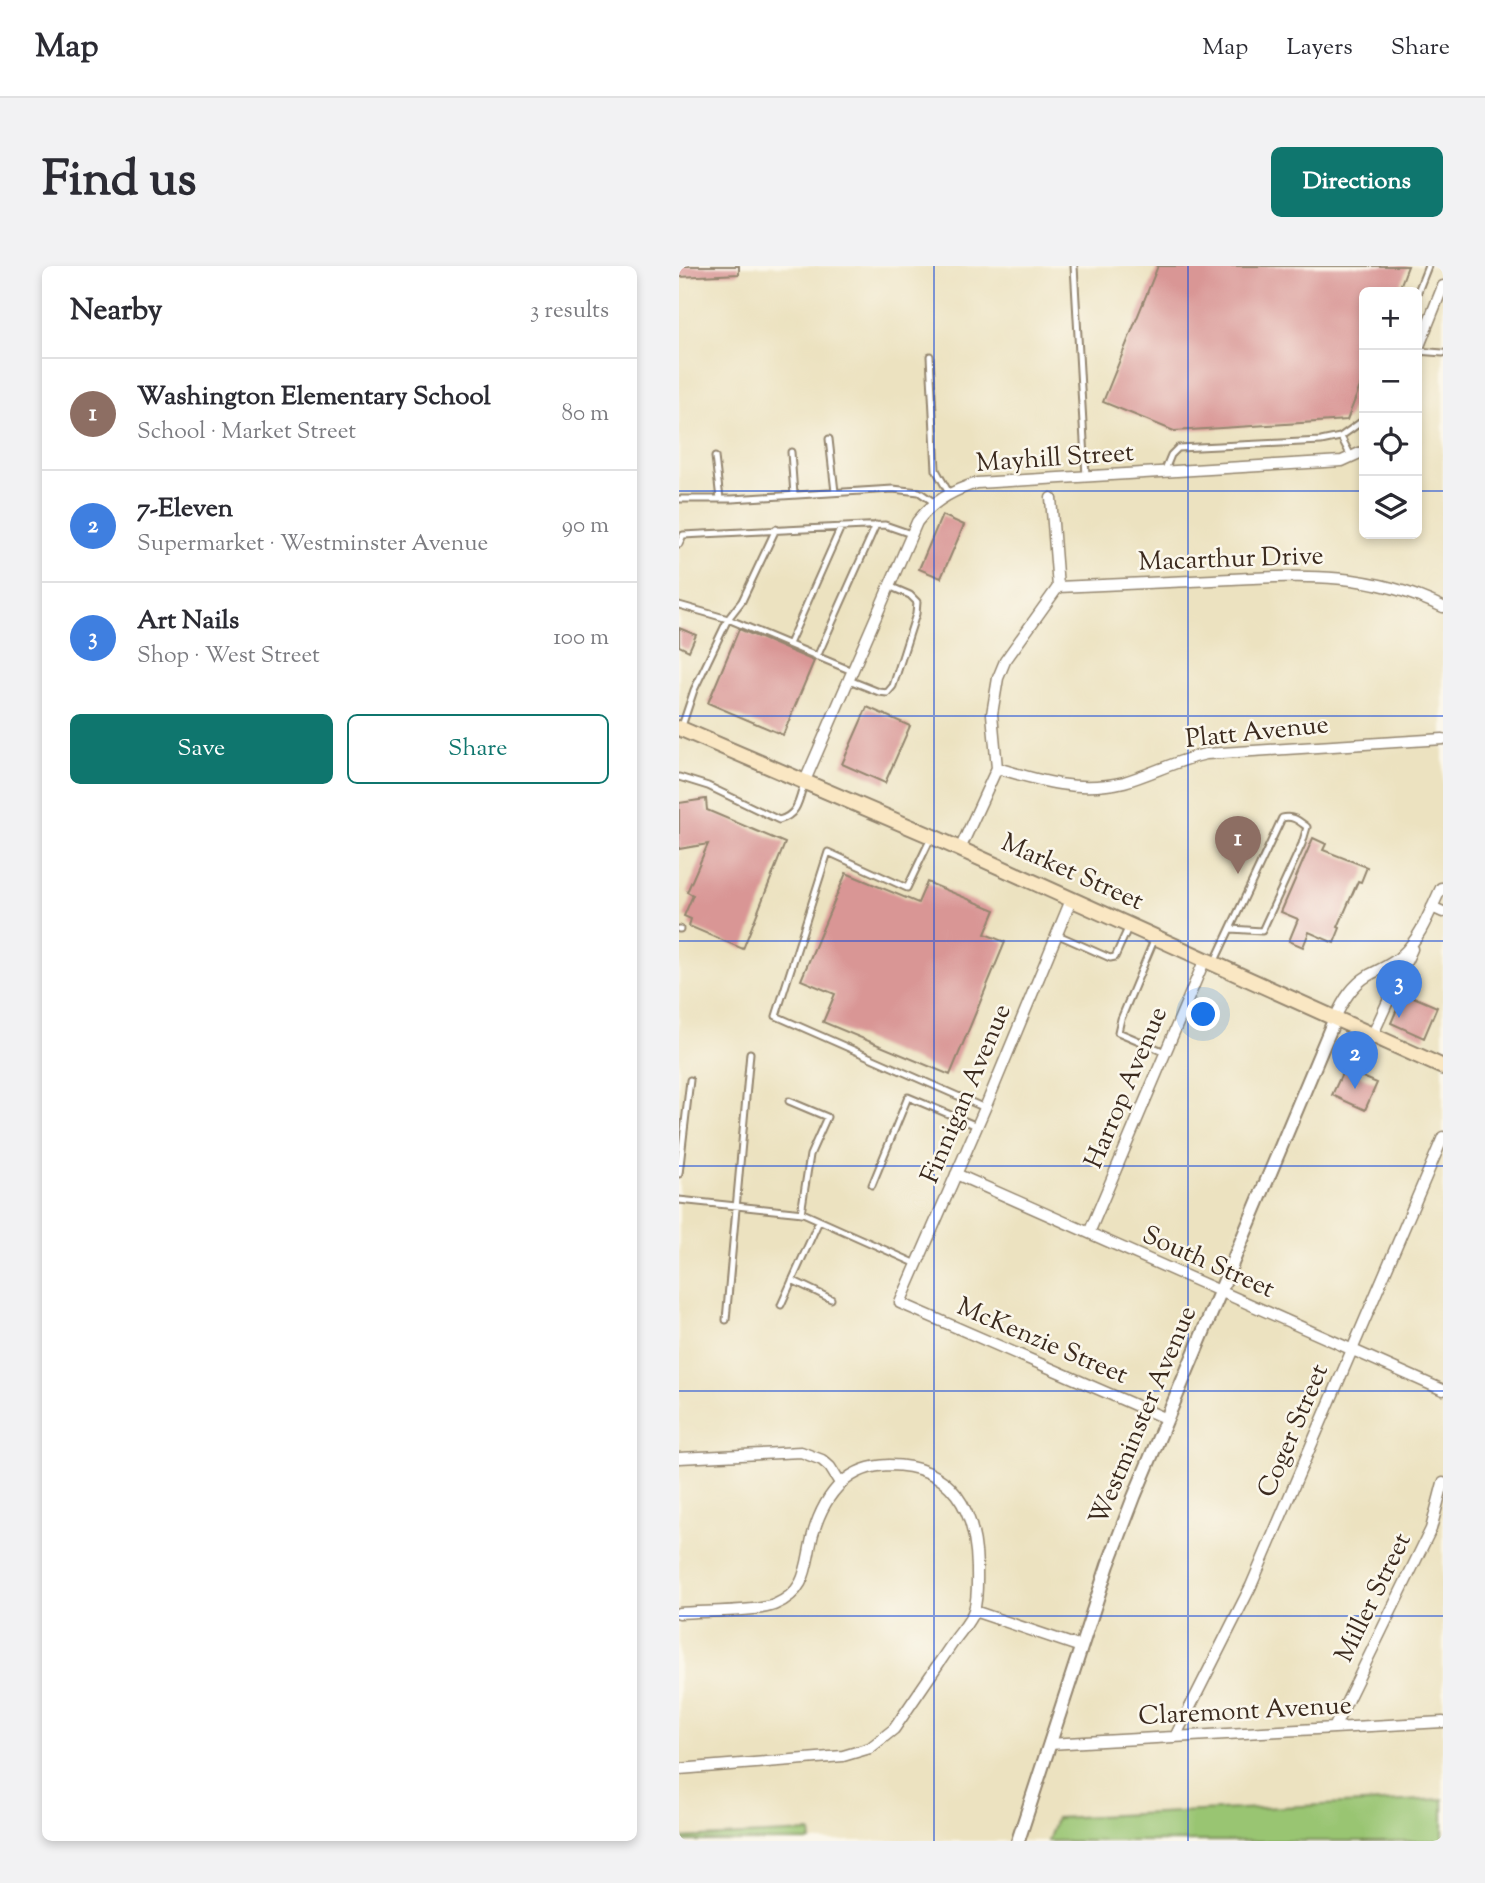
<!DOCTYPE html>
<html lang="en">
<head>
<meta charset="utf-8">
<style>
  :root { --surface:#fff; --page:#f2f2f3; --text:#2b2b33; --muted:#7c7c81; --line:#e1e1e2; --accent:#0f766e }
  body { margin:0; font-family:"Sorts Mill Goudy",serif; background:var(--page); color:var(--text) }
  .controls { position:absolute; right:21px; top:21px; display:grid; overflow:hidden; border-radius:10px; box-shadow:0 4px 10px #0003 }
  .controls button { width:63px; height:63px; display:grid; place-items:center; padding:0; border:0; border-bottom:2px solid var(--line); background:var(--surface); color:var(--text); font:35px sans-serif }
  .you { position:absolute; left:525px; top:749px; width:24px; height:24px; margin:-18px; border:5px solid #fff; border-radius:50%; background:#1a73e8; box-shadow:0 0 0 10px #1a73e833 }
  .badge { display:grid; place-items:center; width:46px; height:46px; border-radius:50%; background:var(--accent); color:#fff; font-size:23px; font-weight:700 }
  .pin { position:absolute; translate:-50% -58px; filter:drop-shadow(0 2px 4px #0008) }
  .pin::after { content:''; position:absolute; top:37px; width:24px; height:21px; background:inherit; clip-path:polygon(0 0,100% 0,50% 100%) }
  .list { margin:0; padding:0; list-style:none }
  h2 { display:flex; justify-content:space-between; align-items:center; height:91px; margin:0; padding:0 28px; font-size:30px }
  h2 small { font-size:23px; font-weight:400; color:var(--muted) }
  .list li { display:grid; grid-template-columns:46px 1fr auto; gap:21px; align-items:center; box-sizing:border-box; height:112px; padding:0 28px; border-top:2px solid var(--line) }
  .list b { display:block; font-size:26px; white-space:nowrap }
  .list p { margin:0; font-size:23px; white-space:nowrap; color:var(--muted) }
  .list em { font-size:23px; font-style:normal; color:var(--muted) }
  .actions { display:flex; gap:14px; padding:21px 28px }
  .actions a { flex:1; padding:16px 0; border:2px solid var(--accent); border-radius:10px; text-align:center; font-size:24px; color:var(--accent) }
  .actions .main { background:var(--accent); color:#fff }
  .icon { flex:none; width:38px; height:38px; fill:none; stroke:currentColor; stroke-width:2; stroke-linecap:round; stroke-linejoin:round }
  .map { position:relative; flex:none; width:764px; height:1575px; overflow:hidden; border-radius:10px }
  header { display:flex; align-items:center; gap:42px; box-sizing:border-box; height:98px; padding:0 35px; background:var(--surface); border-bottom:2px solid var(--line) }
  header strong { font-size:33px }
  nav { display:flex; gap:38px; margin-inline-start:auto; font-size:24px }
  .intro { display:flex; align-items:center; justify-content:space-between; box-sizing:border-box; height:168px; padding:0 42px }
  h1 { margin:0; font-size:49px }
  .button { padding:18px 32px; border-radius:10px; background:var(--accent); color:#fff; font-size:24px; font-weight:700 }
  main { display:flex; gap:42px; padding:0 42px }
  aside { flex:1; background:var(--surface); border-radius:10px; box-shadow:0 4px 10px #0003 }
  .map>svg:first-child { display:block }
</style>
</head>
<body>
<header>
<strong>Map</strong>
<nav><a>Map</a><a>Layers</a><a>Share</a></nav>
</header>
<div class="intro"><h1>Find us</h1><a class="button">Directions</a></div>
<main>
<aside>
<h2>Nearby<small>3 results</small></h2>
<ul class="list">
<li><span class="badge" style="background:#8d6e63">1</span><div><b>Washington Elementary School</b><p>School · Market Street</p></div><em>80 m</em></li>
<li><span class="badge" style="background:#3f7fe0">2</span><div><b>7-Eleven</b><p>Supermarket · Westminster Avenue</p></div><em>90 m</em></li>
<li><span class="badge" style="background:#3f7fe0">3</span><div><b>Art Nails</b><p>Shop · West Street</p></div><em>100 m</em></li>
</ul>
<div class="actions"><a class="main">Save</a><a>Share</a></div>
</aside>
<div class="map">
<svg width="764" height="1575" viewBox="0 0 764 1575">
  <rect width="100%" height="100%" fill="#fbf7ec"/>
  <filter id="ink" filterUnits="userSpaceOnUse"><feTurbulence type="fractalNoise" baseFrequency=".0143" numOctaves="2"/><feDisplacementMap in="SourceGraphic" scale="14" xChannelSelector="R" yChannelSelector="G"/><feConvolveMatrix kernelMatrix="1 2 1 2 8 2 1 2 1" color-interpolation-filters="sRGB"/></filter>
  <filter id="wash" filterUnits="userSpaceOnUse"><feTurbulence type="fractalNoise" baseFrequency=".00686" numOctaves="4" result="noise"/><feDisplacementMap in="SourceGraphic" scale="28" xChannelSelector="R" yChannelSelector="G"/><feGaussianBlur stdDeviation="1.57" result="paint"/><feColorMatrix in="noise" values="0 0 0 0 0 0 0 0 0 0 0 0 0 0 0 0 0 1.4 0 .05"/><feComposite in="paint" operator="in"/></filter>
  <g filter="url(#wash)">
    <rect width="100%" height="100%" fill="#ece2c0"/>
    <path fill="#99c572" stroke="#6a7848" stroke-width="2" d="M764,1533V1575H369L377,1552Z
      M131,1566L132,1575H0V1572Z"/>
    <g id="blocks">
      <path fill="#d99695" d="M0,0H60V8L0,11Z
        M479,0H729L719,26H685V110L668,154L495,165L424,136Z
        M263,249L285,259L262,312L240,303Z
        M0,362L17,369L10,385L0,380Z
        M60,363L135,395L104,469L29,437Z
        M188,441L231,460L206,517L163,498Z
        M27,533L28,544L106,577L64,683L10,660L12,653L5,650L14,629L8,626L29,578L0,583V537Z
        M634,572L647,578L644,584L688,601L682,616L679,615L659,661L661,662L655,677L630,666L624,681L610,675L619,653L602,646Z
        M167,607L239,637L248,616L316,644L306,668L326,676L271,809L144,756L156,728L122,714Z
        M725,727L758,741L745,772L712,757Z
        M665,803L698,817L686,844L653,829Z"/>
    </g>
  </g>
  <g filter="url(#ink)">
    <use href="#blocks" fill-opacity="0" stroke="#94866f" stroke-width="2"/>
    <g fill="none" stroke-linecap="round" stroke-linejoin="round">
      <g stroke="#94866f" stroke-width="9">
        <path id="service" d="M395,0L407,210
          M738,28L749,0
          M738,85L764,87
          M251,90L257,204L270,227
          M662,171L673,192
          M150,173L156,226
          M112,186L115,229
          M36,191L41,233
          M485,206L492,189L499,182L642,175L661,171L685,154
          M0,233H53L214,223L240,226L256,237
          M0,278L4,269L206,259L232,268
          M0,339L49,353L173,405
          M110,378L162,261
          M138,391L197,259
          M170,414L200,426L208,427L214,420L237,348L238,336L231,329L210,320
          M2,463L15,424L49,353L63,335L97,263
          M0,511L29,520L100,554C119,549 120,534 125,517
          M252,572L228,622L149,586L97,750L306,842
          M0,663H1
          M377,668L431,692L436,691L450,660
          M475,674L442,753L439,766L486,786
          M535,697L603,552C614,549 620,555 628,561L623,578L583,665L552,663
          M110,835L148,851L131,889L122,947
          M0,908L11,814
          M193,919L229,831L298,860
          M0,934L124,947L238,998
          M113,1014L152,1033
          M102,1039L140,955
          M47,1054L71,787"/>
      </g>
      <g stroke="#94866f" stroke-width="13">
        <path id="minor" d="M738,85L764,20
          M379,321C430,319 482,316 534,314C617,310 686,303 764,341
          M318,502C361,515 400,527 445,516C473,508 498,494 527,488L764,473
          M125,517L238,256C253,236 274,224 298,217L663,195L685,185
          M281,583L318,502L313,448L319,412L326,395L379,321L372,232
          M392,634L306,842L221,1037L488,1153
          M753,641L764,646
          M656,752C664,735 673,719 690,709C701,703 714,698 723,689C742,671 751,645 762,622H764
          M694,768L733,683
          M277,908L764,1124
          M410,967L526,693
          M0,1192L122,1186L143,1194L151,1201L161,1217
          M295,1345L402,1381
          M0,1347C21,1345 78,1346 95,1339C130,1324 126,1299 134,1268C145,1230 167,1200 210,1199C273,1199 297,1244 298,1302C298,1315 299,1332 295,1344C292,1355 281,1366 275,1375C255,1404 235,1434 215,1463L191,1482L164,1490L0,1503
          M655,1462L752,1263L764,1217
          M496,1471L572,1320L764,871
          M370,1478L764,1456"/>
      </g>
      <g stroke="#94866f" stroke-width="16">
        <path id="tertiary" d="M339,1575L429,1299L455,1231L656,752"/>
      </g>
      <g stroke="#94866f" stroke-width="18">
        <path id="secondary" d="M0,462L252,570L764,801"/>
      </g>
      <use href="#service" stroke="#fff" stroke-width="5"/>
      <use href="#minor" stroke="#fff" stroke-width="10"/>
      <use href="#tertiary" stroke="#fff" stroke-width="12"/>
      <use href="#secondary" stroke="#fae7c3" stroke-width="14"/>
    </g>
  </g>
  <path fill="none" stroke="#1d4ed8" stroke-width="2" stroke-opacity="0.55" d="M255,0V1575M509,0V1575M0,225H685M738,225H764M0,450H764M0,675H764M0,900H764M0,1125H764M0,1350H764"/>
  <g text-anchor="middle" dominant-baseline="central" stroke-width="5" stroke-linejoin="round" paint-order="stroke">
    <g font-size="26" fill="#3b2a1e" stroke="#fbf7ec">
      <text transform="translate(376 193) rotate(-4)">Mayhill Street</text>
      <text transform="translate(552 294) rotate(-2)">Macarthur Drive</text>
      <text transform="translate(578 467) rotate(-6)">Platt Avenue</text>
      <text transform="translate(393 607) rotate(24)">Market Street</text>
      <text transform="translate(448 822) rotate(-67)">Harrop Avenue</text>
      <text transform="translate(288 828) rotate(-67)">Finnigan Avenue</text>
      <text transform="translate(529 997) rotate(24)">South Street</text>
      <text transform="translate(363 1076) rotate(23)">McKenzie Street</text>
      <text transform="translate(465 1150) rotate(-67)">Westminster Avenue</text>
      <text transform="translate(615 1165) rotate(-67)">Coger Street</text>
      <text transform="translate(695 1332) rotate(-64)">Miller Street</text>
      <text transform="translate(566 1446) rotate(-3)">Claremont Avenue</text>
    </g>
  </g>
</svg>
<div class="controls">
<button>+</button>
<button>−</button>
<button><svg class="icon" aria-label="locate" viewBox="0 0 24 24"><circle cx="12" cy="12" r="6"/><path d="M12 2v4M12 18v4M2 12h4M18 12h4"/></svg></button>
<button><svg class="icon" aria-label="layers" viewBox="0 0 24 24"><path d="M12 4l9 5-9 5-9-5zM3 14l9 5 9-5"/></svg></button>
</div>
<div class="you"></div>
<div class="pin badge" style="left:559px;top:608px;background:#8d6e63">1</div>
<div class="pin badge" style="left:676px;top:823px;background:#3f7fe0">2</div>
<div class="pin badge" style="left:720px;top:752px;background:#3f7fe0">3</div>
</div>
</main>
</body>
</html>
